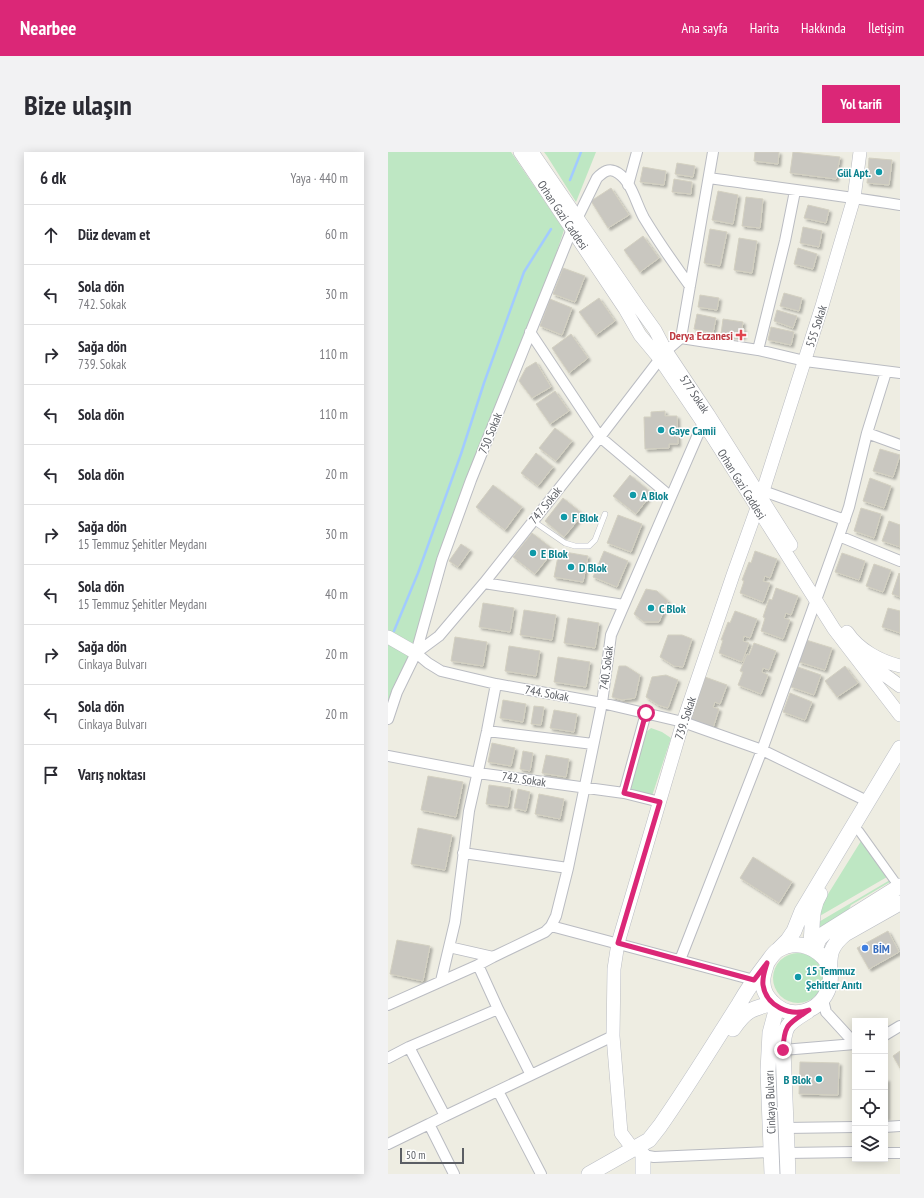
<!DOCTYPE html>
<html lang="tr">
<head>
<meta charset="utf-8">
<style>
  :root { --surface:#fff; --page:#f2f2f3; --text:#2b2b33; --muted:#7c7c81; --line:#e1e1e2; --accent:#db2777 }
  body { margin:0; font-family:"PT Sans Narrow",sans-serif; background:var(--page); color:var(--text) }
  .controls { position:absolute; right:12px; bottom:12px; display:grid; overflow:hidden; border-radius:0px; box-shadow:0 2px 10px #0003 }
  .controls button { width:36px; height:36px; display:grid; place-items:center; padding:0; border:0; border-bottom:1px solid var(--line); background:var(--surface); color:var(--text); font:20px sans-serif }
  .scale { position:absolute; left:12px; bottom:10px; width:64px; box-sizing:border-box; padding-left:4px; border:2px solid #5b5e64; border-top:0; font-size:11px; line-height:14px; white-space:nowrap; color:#5b5e64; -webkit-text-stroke:3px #fff; paint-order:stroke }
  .stop { position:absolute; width:12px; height:12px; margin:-9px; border:3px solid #db2777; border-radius:50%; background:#fff }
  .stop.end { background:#db2777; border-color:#fff; box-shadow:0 1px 4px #0008 }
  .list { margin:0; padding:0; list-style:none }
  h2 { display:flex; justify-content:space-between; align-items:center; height:52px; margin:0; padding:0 16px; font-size:17px }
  h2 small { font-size:13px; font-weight:400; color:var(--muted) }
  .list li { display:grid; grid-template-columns:26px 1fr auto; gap:12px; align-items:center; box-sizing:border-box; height:60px; padding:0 16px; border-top:1px solid var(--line) }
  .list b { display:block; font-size:15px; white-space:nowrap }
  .list p { margin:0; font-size:13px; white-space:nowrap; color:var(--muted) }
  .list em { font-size:13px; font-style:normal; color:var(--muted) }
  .icon { flex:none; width:22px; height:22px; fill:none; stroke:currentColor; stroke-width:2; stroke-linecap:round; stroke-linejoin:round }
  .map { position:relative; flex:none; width:512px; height:1022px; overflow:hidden; border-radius:0px }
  header { display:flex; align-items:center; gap:24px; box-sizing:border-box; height:56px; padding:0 20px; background:var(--accent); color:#fff }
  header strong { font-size:19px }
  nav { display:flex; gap:22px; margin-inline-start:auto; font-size:14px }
  .intro { display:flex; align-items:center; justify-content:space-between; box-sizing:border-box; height:96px; padding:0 24px }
  h1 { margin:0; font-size:28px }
  .button { padding:10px 18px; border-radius:0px; background:var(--accent); color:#fff; font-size:14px; font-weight:700 }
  main { display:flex; gap:24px; padding:0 24px }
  aside { flex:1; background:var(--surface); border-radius:0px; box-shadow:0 2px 10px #0003 }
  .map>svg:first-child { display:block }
</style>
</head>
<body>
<header>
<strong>Nearbee</strong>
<nav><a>Ana sayfa</a><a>Harita</a><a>Hakkında</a><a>İletişim</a></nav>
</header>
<div class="intro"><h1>Bize ulaşın</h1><a class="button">Yol tarifi</a></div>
<main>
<aside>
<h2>6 dk<small>Yaya · 440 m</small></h2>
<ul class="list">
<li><svg class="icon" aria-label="ahead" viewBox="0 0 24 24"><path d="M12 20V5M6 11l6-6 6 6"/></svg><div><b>Düz devam et</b></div><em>60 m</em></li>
<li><svg class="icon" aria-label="left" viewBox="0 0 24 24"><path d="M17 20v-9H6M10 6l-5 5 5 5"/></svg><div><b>Sola dön</b><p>742. Sokak</p></div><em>30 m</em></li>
<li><svg class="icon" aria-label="right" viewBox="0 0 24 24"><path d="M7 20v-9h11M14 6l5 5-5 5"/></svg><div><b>Sağa dön</b><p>739. Sokak</p></div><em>110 m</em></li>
<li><svg class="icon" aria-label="left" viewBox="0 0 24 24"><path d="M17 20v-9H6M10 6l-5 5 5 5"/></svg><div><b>Sola dön</b></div><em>110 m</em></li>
<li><svg class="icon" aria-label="left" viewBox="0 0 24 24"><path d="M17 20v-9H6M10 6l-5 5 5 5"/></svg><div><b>Sola dön</b></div><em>20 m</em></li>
<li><svg class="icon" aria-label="right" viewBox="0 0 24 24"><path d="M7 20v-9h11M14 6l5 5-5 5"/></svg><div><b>Sağa dön</b><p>15 Temmuz Şehitler Meydanı</p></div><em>30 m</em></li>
<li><svg class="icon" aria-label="left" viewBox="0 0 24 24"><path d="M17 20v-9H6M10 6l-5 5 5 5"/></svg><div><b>Sola dön</b><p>15 Temmuz Şehitler Meydanı</p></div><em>40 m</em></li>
<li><svg class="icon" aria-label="right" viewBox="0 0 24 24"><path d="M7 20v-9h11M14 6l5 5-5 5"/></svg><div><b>Sağa dön</b><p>Cinkaya Bulvarı</p></div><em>20 m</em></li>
<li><svg class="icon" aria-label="left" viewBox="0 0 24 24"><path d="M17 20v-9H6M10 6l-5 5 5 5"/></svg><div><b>Sola dön</b><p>Cinkaya Bulvarı</p></div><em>20 m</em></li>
<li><svg class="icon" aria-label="arrive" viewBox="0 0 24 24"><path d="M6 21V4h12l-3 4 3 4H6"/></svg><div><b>Varış noktası</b></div></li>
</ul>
</aside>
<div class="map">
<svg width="512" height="1022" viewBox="0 0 512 1022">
  <defs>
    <filter id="shadow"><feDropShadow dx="2.5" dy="2.5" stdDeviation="1" flood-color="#0004"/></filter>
  </defs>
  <rect width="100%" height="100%" fill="#eeede2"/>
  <path fill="#bee7c3" d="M0,0H123L176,78L142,180L83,328L28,501L0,567Z
    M156,0H208L188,50L159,4Z
    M263,576L274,580L283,586L264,644L239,640L256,582Z
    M473,689L499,725L430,765L432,755Z
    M502,728V730L463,753L460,759L432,778L429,771Z
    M385 826a25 25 0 1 1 50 0a25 25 0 1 1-50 0Z"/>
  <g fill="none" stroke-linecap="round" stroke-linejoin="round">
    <path stroke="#a2cbff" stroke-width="2.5" d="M182,28L193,0
      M6,479L30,421L73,302L96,231L136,120L163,77"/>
  </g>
  <path fill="#c9c7c0" stroke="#d3d0c1" filter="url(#shadow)" d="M367,0H391L390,12L366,9Z
    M405,0L452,5L448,27L402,21Z
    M481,6L504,8L501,33L479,31Z
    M289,11L307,14L305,25L287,22Z
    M255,15L278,19L276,33L252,30Z
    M286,27L304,30L303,42L284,40Z
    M223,36L241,63L220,76L203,49Z
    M330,39L350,43L345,72L324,68Z
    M358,45L375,47L372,76L354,74Z
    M420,53L441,58L438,71L416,66Z
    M415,75L434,79L431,95L412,91Z
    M322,77L339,80L332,114L316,111Z
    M255,84L271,106L252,120L236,98Z
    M351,86L369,89L364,121L346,118Z
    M410,96L429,102L425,117L406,112Z
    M175,116L197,124L187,150L165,142Z
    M396,141L414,146L411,159L392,154Z
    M312,143L331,146L329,158L310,155Z
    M211,146L227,169L208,183L191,160Z
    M162,147L184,156L174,183L152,174Z
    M389,158L409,164L405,176L386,169Z
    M309,162L328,166L325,181L306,177Z
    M335,167L355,170L354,177H356L355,185L333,182Z
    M383,175L406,180L403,193L380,188Z
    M183,182L200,206L181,221L164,196Z
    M148,210L163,235L144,246L131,229L138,216Z
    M167,239L181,259L162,272L148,252Z
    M277,259V264H289L290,292H281V296L257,297L256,265H263V260Z
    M167,276L184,289L168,309L151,296Z
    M492,297L512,303L505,325L485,319Z
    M148,301L165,315L150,334L133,321Z
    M242,323L264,341L248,362L225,344Z
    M482,326L503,334L496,356L475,349Z
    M105,333L134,355L117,378L88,355Z
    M175,346L195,362L176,385L157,369Z
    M473,356L493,362L486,386L466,379Z
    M230,363L254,372L243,400L219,391Z
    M501,369L512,373V395L494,389Z
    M144,381L166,398L147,422L125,405Z
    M73,392L82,398L70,415L61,409Z
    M171,399L200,404L195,430L166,425Z
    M216,399L240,409L229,435L205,425Z
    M367,399L389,407L382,426L377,424L375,429L382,431L375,450L352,441L356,429L354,428L361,410L363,411Z
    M454,401L477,409L471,428L447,420Z
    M486,412L503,418L495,440L478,434Z
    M511,421L512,422V445L504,442Z
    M388,436L410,444L403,463L398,461L396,466L402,468L395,487L373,479L377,466L375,465L381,447L384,448Z
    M258,437L269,439L280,449L271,470H256L246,462Z
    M95,451L126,456L122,480L91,475Z
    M500,456L512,459V481L494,475Z
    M136,458L168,463L164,488L132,483Z
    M347,459L369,467L362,486L356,484L355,489L361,491L354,510L331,501L335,488H333L340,470L342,471Z
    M180,466L211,471L207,496L176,491Z
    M280,483H294L304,487L295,515L286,514L272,505Z
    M67,485L99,490L95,514L63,509Z
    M418,488L444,496L437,518L411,510Z
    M366,491L388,499L381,518L375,516L374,520L380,523L373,542L350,533L355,520L352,519L359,502L361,503Z
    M121,494L152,499L148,524L117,519Z
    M170,505L202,510L198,535L166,530Z
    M231,514H238L252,523L247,546L234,548L224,545Z
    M457,514L470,531L449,545L437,529Z
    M410,515L433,523L426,543L403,535Z
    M278,523L290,528L280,556L270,553L258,545L264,525Z
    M317,525L339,533L332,552L327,550L325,555L331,557L325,576L302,567Z
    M402,541L424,550L417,568L395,560Z
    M115,548L138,552L135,570L112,566Z
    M146,554L156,555L153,573L143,572Z
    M166,558L189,562L186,580L162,576Z
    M104,591L127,596L123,614L100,610Z
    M135,599L145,601L142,619L132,617Z
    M158,603L181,607L178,625L154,621Z
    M40,624L75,630L68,665L33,658Z
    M101,633L123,636L120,655L98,652Z
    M130,637L142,640L138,659L126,656Z
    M151,642L176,647L172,667L147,662Z
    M30,676L64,683L57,718L23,712Z
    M365,705L404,730L391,751L352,726Z
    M500,779L511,800L481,817L469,796Z
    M9,788L42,794L35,829L2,822Z
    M512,899V916L505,904Z
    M412,910L451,911L450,943L411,942Z
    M466,927H467V965H465Z
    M497,927H499V966H497Z"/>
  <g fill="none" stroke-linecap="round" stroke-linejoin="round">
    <g stroke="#babcc2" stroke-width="6">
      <path id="service" d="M145,369L177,391L187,394H201L207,388L217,362"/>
    </g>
    <g stroke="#babcc2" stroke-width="10">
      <path id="pedestrian" d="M471,679L511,735"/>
    </g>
    <g stroke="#babcc2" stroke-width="12">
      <path id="minor" d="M321,26C384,35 448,43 512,53
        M240,33L249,0
        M142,180L212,285L283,345
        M293,186L370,198L417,209L512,221
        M370,198L397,89L407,39
        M479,281L512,293
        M375,339L457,368
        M451,384L512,409
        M96,431L236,453
        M28,501L51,484L96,431L212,285L278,199L293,186L325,0
        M28,501L40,511L53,519L108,532L214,551L295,570L374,598L479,649
        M0,567L9,540L28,501L54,408L83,328L184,77L209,26C215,20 221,15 230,21C244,30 248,52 256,66C270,89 286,112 302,134
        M99,579L205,592
        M0,604L90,621L236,641L272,650
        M236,641L258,561
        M75,701L180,716
        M163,774L366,828
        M105,805L157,780L163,774L168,764L180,716L214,551L223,483L315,271
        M292,808L374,598L451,384L461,355L479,281L498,220
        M53,829L67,770L81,659L99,579L108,532
        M435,848L438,860L460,884L467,889
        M0,853L90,813
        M110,857L143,923
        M497,883L512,874
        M21,895L57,964L41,972L66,1022
        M395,898L467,892
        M0,906L21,895L110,857L90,813L105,805L61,795
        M110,939L153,1022
        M57,964L225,884
        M497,975L512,974
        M397,976L467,975
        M0,992L41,972
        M250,1000L255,1003L266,1005L383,1000
        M398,1001L467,1000
        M497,1001H512"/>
    </g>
    <g stroke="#babcc2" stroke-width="14">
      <path id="tertiary" d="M132,0L237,157L252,183L272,207L324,284L446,477L512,563
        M144,0L249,153L267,178L278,199L320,262L403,393
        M459,480C471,498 492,509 512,514
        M0,485L28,501
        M475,507L512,534
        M245,997L233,981L225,884L226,817L230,791L295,570L345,423L373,345L434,154L466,46L472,0"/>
    </g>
    <g stroke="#bbbec5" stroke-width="16">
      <path id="secondary" d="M422,795C426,777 421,759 432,742
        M427,797L431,787L437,781L512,734
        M390,798L400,788L406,779L414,759L512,596
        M442,820C441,801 443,794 457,782L512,751
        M345,877C358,858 363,857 385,851
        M201,1022L261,988L272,974C300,934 325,893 351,852C359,838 368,825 378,812C382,807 385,801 390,798C406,788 424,793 436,806C442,813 444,826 441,835C433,860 403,870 384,850C379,845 375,838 375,831C374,824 377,818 379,811
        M255,1022V1003
        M384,1022L380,919L382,881L389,855
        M400,1022L395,898C396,873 399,872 420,859"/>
    </g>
    <use href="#service" stroke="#fff" stroke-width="5"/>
    <use href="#pedestrian" stroke="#fff" stroke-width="8"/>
    <use href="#minor" stroke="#fff" stroke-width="10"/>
    <use href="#tertiary" stroke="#fff" stroke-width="13"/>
    <use href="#secondary" stroke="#fff" stroke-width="15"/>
  </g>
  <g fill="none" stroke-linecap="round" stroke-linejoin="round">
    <path stroke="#db2777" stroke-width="5" d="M258,561L236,641L272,650L230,791L366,828L379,811C377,818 374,825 375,833C378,854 402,865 421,858C400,872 396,872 395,898"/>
  </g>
  <g fill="#0f9aa8" stroke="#fff" stroke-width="1.5">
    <circle cx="491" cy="20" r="4"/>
    <circle cx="273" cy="278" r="4"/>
    <circle cx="245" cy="343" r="4"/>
    <circle cx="176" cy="365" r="4"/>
    <circle cx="145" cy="401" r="4"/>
    <circle cx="183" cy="415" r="4"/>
    <circle cx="263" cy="456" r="4"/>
    <circle cx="410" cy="825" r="4"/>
    <circle cx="431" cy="927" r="4"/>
  </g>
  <path fill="#e0444e" stroke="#fff" stroke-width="1.5" d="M351 177h4v4h4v4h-4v4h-4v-4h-4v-4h4z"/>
  <circle fill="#3f7fe0" stroke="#fff" stroke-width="1.5" cx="477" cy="796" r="4"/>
  <g text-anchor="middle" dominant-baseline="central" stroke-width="3" stroke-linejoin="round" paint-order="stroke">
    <g font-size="12" font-weight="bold" fill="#0d838f" stroke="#fff" text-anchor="start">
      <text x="483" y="20" text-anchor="end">Gül Apt.</text>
      <text x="281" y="278">Gaye Camii</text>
      <text x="253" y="343">A Blok</text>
      <text x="184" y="365">F Blok</text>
      <text x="153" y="401">E Blok</text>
      <text x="191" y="415">D Blok</text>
      <text x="271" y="456">C Blok</text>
      <text x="418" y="818">15 Temmuz<tspan x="418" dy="14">Şehitler Anıtı</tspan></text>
      <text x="423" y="927" text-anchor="end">B Blok</text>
    </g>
    <g font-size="12" fill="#5b5e64" stroke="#fff">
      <text transform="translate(175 63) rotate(56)">Orhan Gazi Caddesi</text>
      <text transform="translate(428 174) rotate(-72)">555 Sokak</text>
      <text transform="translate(307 242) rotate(56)">577 Sokak</text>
      <text transform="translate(102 281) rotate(-68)">750 Sokak</text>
      <text transform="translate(354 332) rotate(58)">Orhan Gazi Caddesi</text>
      <text transform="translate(157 353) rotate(-51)">747. Sokak</text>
      <text transform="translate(218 516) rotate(-83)">740. Sokak</text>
      <text transform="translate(159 541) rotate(10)">744. Sokak</text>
      <text transform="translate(297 566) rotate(-72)">739. Sokak</text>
      <text transform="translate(136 627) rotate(8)">742. Sokak</text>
      <text transform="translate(382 950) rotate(-92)">Cinkaya Bulvarı</text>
    </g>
    <g font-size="12" font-weight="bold" fill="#be3a42" stroke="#fff" text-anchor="end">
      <text x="345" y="183">Derya Eczanesi</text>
    </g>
    <g font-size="12" font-weight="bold" fill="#366cbe" stroke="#fff" text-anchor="start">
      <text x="485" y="796">BİM</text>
    </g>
  </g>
</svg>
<div class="controls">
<button>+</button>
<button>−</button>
<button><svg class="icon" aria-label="locate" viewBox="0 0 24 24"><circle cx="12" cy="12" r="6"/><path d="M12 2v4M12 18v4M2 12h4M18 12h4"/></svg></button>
<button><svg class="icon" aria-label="layers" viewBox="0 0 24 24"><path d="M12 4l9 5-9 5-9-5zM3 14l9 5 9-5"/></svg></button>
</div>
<div class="scale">50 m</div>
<div class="stop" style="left:258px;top:561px"></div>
<div class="stop end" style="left:395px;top:898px"></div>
</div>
</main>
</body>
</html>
